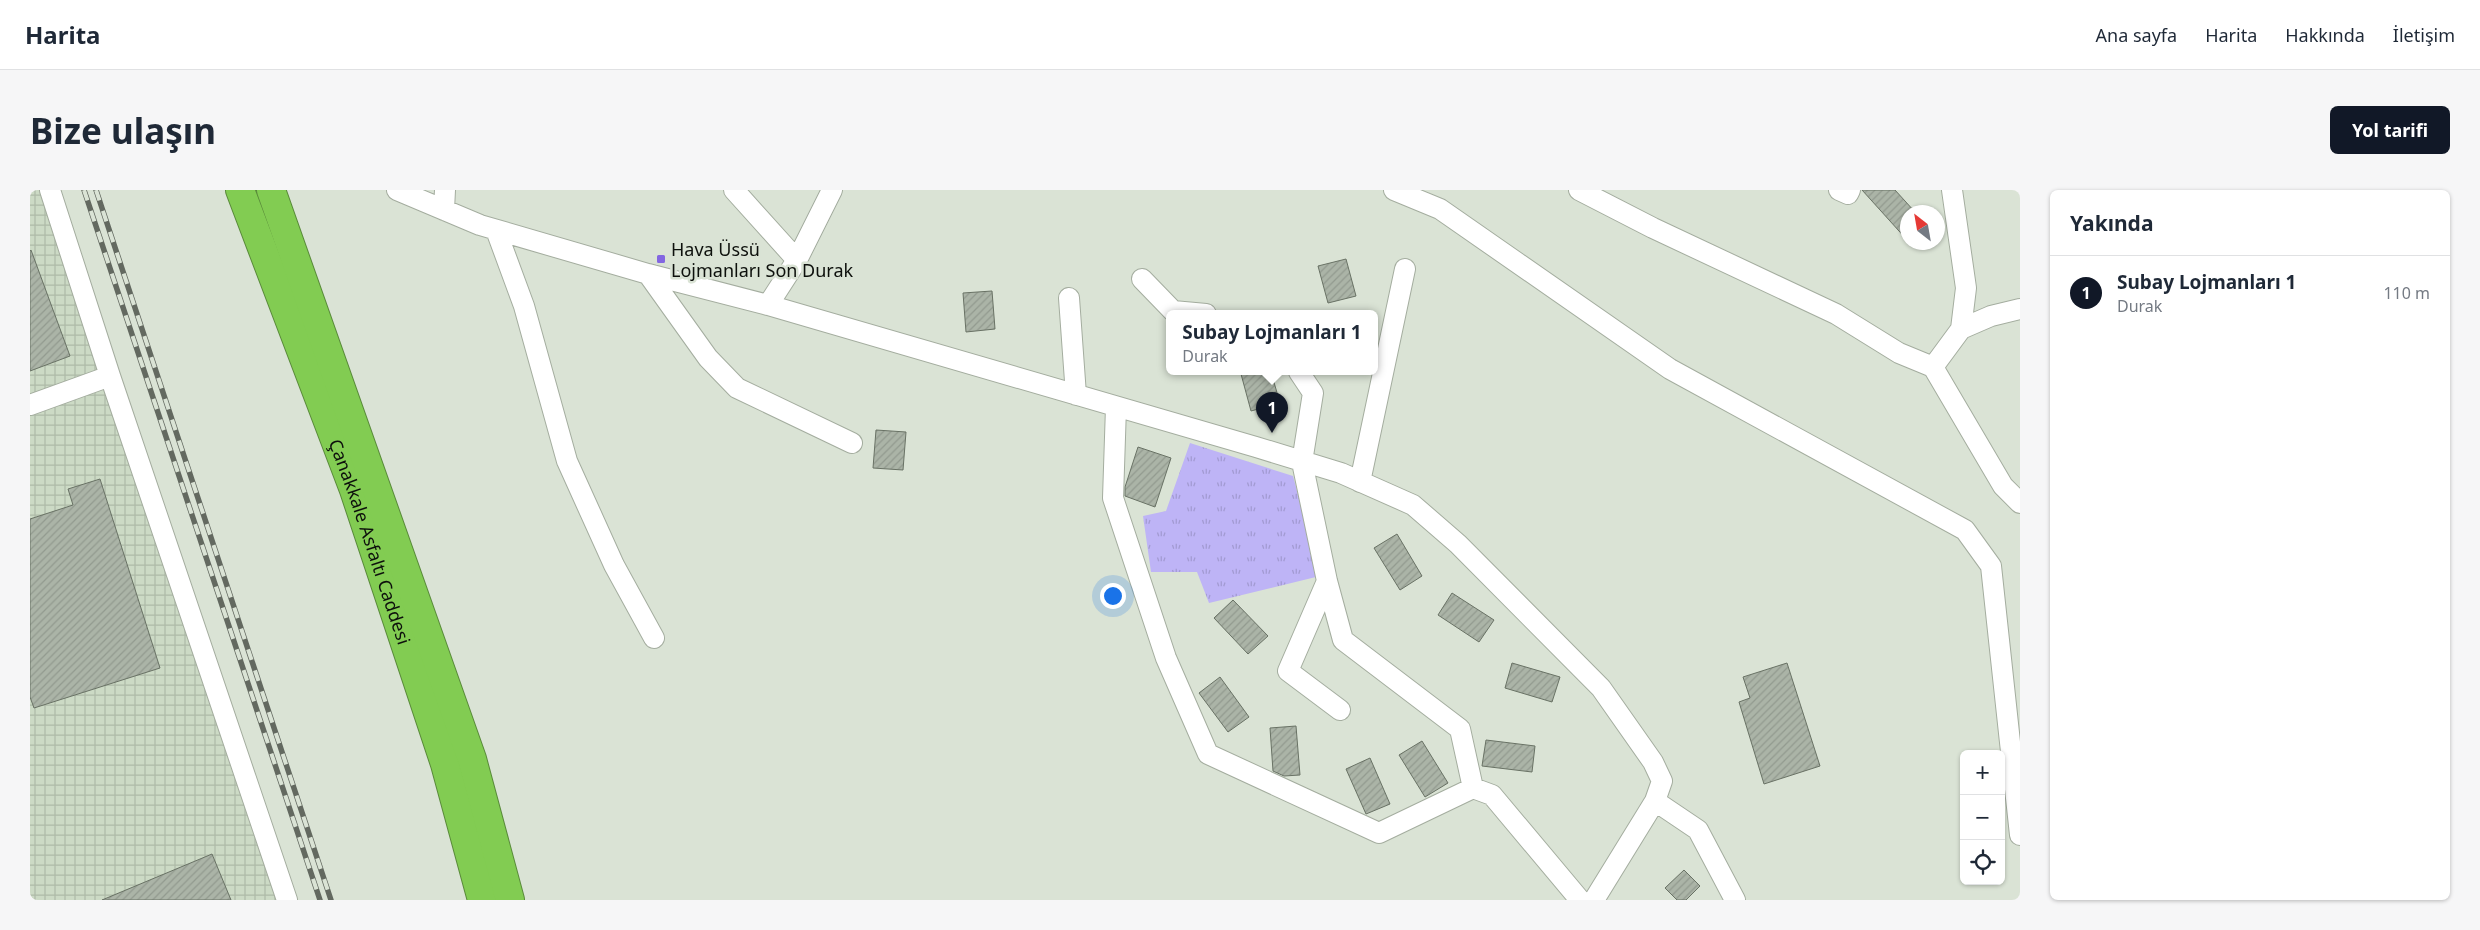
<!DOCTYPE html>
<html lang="tr">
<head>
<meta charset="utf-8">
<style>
  :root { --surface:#fff; --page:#f6f6f7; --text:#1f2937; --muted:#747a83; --line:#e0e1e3; --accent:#111827 }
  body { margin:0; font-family:"Noto Sans",sans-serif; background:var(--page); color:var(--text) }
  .controls { position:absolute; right:15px; bottom:15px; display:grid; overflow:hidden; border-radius:8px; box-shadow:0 1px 4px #0004 }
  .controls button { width:45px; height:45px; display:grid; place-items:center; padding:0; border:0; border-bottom:1px solid var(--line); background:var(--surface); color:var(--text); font:25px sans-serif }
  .compass { position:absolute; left:1870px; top:15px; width:45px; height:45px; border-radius:50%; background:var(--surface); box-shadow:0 1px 4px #0004; rotate:329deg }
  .you { position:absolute; left:1082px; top:405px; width:18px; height:18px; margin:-12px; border:4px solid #fff; border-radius:50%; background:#1a73e8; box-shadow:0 0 0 8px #1a73e833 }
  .badge { display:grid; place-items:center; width:32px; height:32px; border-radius:50%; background:var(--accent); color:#fff; font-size:16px; font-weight:700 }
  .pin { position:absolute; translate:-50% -41px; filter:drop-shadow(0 1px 2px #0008) }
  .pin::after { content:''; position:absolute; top:26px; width:18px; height:15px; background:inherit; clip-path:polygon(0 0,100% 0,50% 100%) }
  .popup { position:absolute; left:1136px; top:120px; width:212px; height:65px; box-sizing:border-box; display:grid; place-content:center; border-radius:8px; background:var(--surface); filter:drop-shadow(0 1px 4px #0005); font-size:16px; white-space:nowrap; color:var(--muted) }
  .popup b { font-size:19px; color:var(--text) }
  .popup::after { content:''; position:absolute; left:50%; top:100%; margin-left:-10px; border:10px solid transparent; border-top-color:var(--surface) }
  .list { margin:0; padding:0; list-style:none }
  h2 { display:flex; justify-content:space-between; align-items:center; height:65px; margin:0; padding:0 20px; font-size:21px }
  h2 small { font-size:16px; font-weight:400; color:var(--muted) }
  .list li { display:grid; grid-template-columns:32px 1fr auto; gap:15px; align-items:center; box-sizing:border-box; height:75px; padding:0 20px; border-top:1px solid var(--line) }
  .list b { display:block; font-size:19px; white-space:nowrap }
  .list p { margin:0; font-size:16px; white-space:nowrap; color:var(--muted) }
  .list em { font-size:16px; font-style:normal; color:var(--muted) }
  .icon { flex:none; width:28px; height:28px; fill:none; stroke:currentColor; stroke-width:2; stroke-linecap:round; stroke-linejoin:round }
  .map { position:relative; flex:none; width:1990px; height:710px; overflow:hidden; border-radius:8px }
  header { display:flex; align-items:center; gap:30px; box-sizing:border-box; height:70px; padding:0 25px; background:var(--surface); border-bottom:1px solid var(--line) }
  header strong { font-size:24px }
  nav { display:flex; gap:28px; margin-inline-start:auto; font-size:18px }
  .intro { display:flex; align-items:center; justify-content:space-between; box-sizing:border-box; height:120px; padding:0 30px }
  h1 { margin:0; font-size:35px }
  .button { padding:12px 22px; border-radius:8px; background:var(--accent); color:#fff; font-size:18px; font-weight:700 }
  main { display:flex; gap:30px; padding:0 30px }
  aside { flex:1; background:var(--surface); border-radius:8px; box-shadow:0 1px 4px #0004 }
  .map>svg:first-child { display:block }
</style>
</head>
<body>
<header>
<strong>Harita</strong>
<nav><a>Ana sayfa</a><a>Harita</a><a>Hakkında</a><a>İletişim</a></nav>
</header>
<div class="intro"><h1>Bize ulaşın</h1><a class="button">Yol tarifi</a></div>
<main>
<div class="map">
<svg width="1990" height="710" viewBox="0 0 1990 710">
  <defs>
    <pattern id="industrial-grid" width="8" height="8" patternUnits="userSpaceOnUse" patternTransform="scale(1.25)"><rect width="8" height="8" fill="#ccdac5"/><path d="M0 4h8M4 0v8" fill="none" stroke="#aebaa8"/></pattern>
    <pattern id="park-tufts" width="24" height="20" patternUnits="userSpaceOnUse" patternTransform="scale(1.25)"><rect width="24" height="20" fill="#beb4f6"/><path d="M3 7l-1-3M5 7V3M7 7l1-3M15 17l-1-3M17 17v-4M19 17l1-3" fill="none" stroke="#a29ad2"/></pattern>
    <pattern id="building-hatch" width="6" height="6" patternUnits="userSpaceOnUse" patternTransform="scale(1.25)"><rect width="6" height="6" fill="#abb4a7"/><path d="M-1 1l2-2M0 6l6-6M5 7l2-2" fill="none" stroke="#929a8f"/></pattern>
  </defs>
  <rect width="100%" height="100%" fill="#dae3d5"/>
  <path fill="url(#industrial-grid)" d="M0,0H17L256,710H0Z"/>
  <path fill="url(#park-tufts)" d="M1160,253L1263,286L1290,386L1179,413L1167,382H1121L1113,326L1136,321Z"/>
  <path fill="url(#building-hatch)" stroke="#697265" d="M1832,0H1865L1885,22H1878V51Z
    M1,60L40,166L0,181V61Z
    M1316,69L1326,106L1298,113L1288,76Z
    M962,101L965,139L936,142L933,103Z
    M1220,182H1241L1250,213L1221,221L1211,184Z
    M846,240L876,242L873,280L843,278Z
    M1108,257L1141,268L1125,317L1095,306V297Z
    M70,289L130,478L4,518L0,507V329L43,315L38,299Z
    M1367,344L1392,386L1370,400L1344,358Z
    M1422,403L1464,430L1449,452L1408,425Z
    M1203,410L1238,446L1218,464L1184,428Z
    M1482,473L1530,487L1522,512L1475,498Z
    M1757,473L1790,576L1734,594L1709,512L1720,508L1713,487Z
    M1190,487L1219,527L1198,542L1169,503Z
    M1266,536L1270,585L1254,586L1243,581L1240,538Z
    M1456,550L1505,556L1502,582L1452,576Z
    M1392,551L1418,593L1395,607L1369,565Z
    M1340,568L1360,614L1336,624L1316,579Z
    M182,664L201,710H72Z
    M1654,680L1670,696L1656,710H1647L1635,698Z"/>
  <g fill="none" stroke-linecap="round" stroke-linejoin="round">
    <g stroke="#a4ad9f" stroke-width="22">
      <path id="minor" d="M20,0L80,186L257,710
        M367,0L450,35L618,84L738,115L1226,257L1311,283L1383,315L1428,354L1571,498L1623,572L1632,591L1625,611L1564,710
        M704,0L767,70
        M1364,0L1410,19L1640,179L1935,340L1961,376L1990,645
        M1549,0L1623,38L1806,124L1869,163L1903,177L1973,296L1990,313
        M1809,0L1818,4L1820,0
        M414,20L415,0
        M466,40L494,116L537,271L584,375L624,448
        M618,84L678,168L707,198L822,253
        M1112,89L1143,121L1176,124
        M1039,108L1046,205
        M738,115L767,70L802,0
        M1931,139L1961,126L1990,119
        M1903,177L1931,139L1936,98L1922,0
        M1269,182L1283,203L1272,272L1297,391L1313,450L1430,539L1443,598
        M0,215L80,186
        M1086,217L1083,308L1136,468L1178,564L1349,643L1443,598L1462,605L1550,710
        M1330,292L1375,79
        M1297,391L1258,481L1310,520
        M1625,611L1668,640L1705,710"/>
    </g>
    <g stroke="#598a3a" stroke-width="30">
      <g id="highway">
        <path id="s1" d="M210,0L324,300L415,574L452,710"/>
        <path d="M241,0L442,569L480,710"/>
      </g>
    </g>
    <use href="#minor" stroke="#fff" stroke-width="20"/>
    <use href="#highway" stroke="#82cc52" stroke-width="28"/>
    <g stroke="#636960" stroke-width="5.5">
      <path id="rail" d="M54,0L290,710
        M66,0L301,710"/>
    </g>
    <use href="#rail" stroke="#dae3d5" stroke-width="4" stroke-dasharray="11" stroke-linecap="butt"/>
  </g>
  <rect fill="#8366e1" stroke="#dae3d5" stroke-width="2" x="626" y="64" width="10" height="10" rx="2.5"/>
  <g text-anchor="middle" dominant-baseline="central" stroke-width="5" stroke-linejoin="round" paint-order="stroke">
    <g font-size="18" fill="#0d100c" stroke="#dae3d5" text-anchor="start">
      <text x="641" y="59">Hava Üssü<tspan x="641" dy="21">Lojmanları Son Durak</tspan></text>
    </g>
    <g font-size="18" fill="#0d100c" stroke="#dae3d5">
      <text stroke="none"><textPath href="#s1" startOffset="375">Çanakkale Asfaltı Caddesi</textPath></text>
    </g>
  </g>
</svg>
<div class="controls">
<button>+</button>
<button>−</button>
<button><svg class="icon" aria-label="locate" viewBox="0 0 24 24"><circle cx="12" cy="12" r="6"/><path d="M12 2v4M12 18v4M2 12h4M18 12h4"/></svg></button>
</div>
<svg class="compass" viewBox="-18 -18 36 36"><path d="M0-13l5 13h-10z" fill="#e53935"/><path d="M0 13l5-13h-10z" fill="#747a83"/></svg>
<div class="you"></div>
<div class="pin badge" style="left:1242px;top:243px">1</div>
<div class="popup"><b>Subay Lojmanları 1</b>Durak</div>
</div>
<aside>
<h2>Yakında<small></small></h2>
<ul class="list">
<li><span class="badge">1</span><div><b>Subay Lojmanları 1</b><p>Durak</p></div><em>110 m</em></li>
</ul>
</aside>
</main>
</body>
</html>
